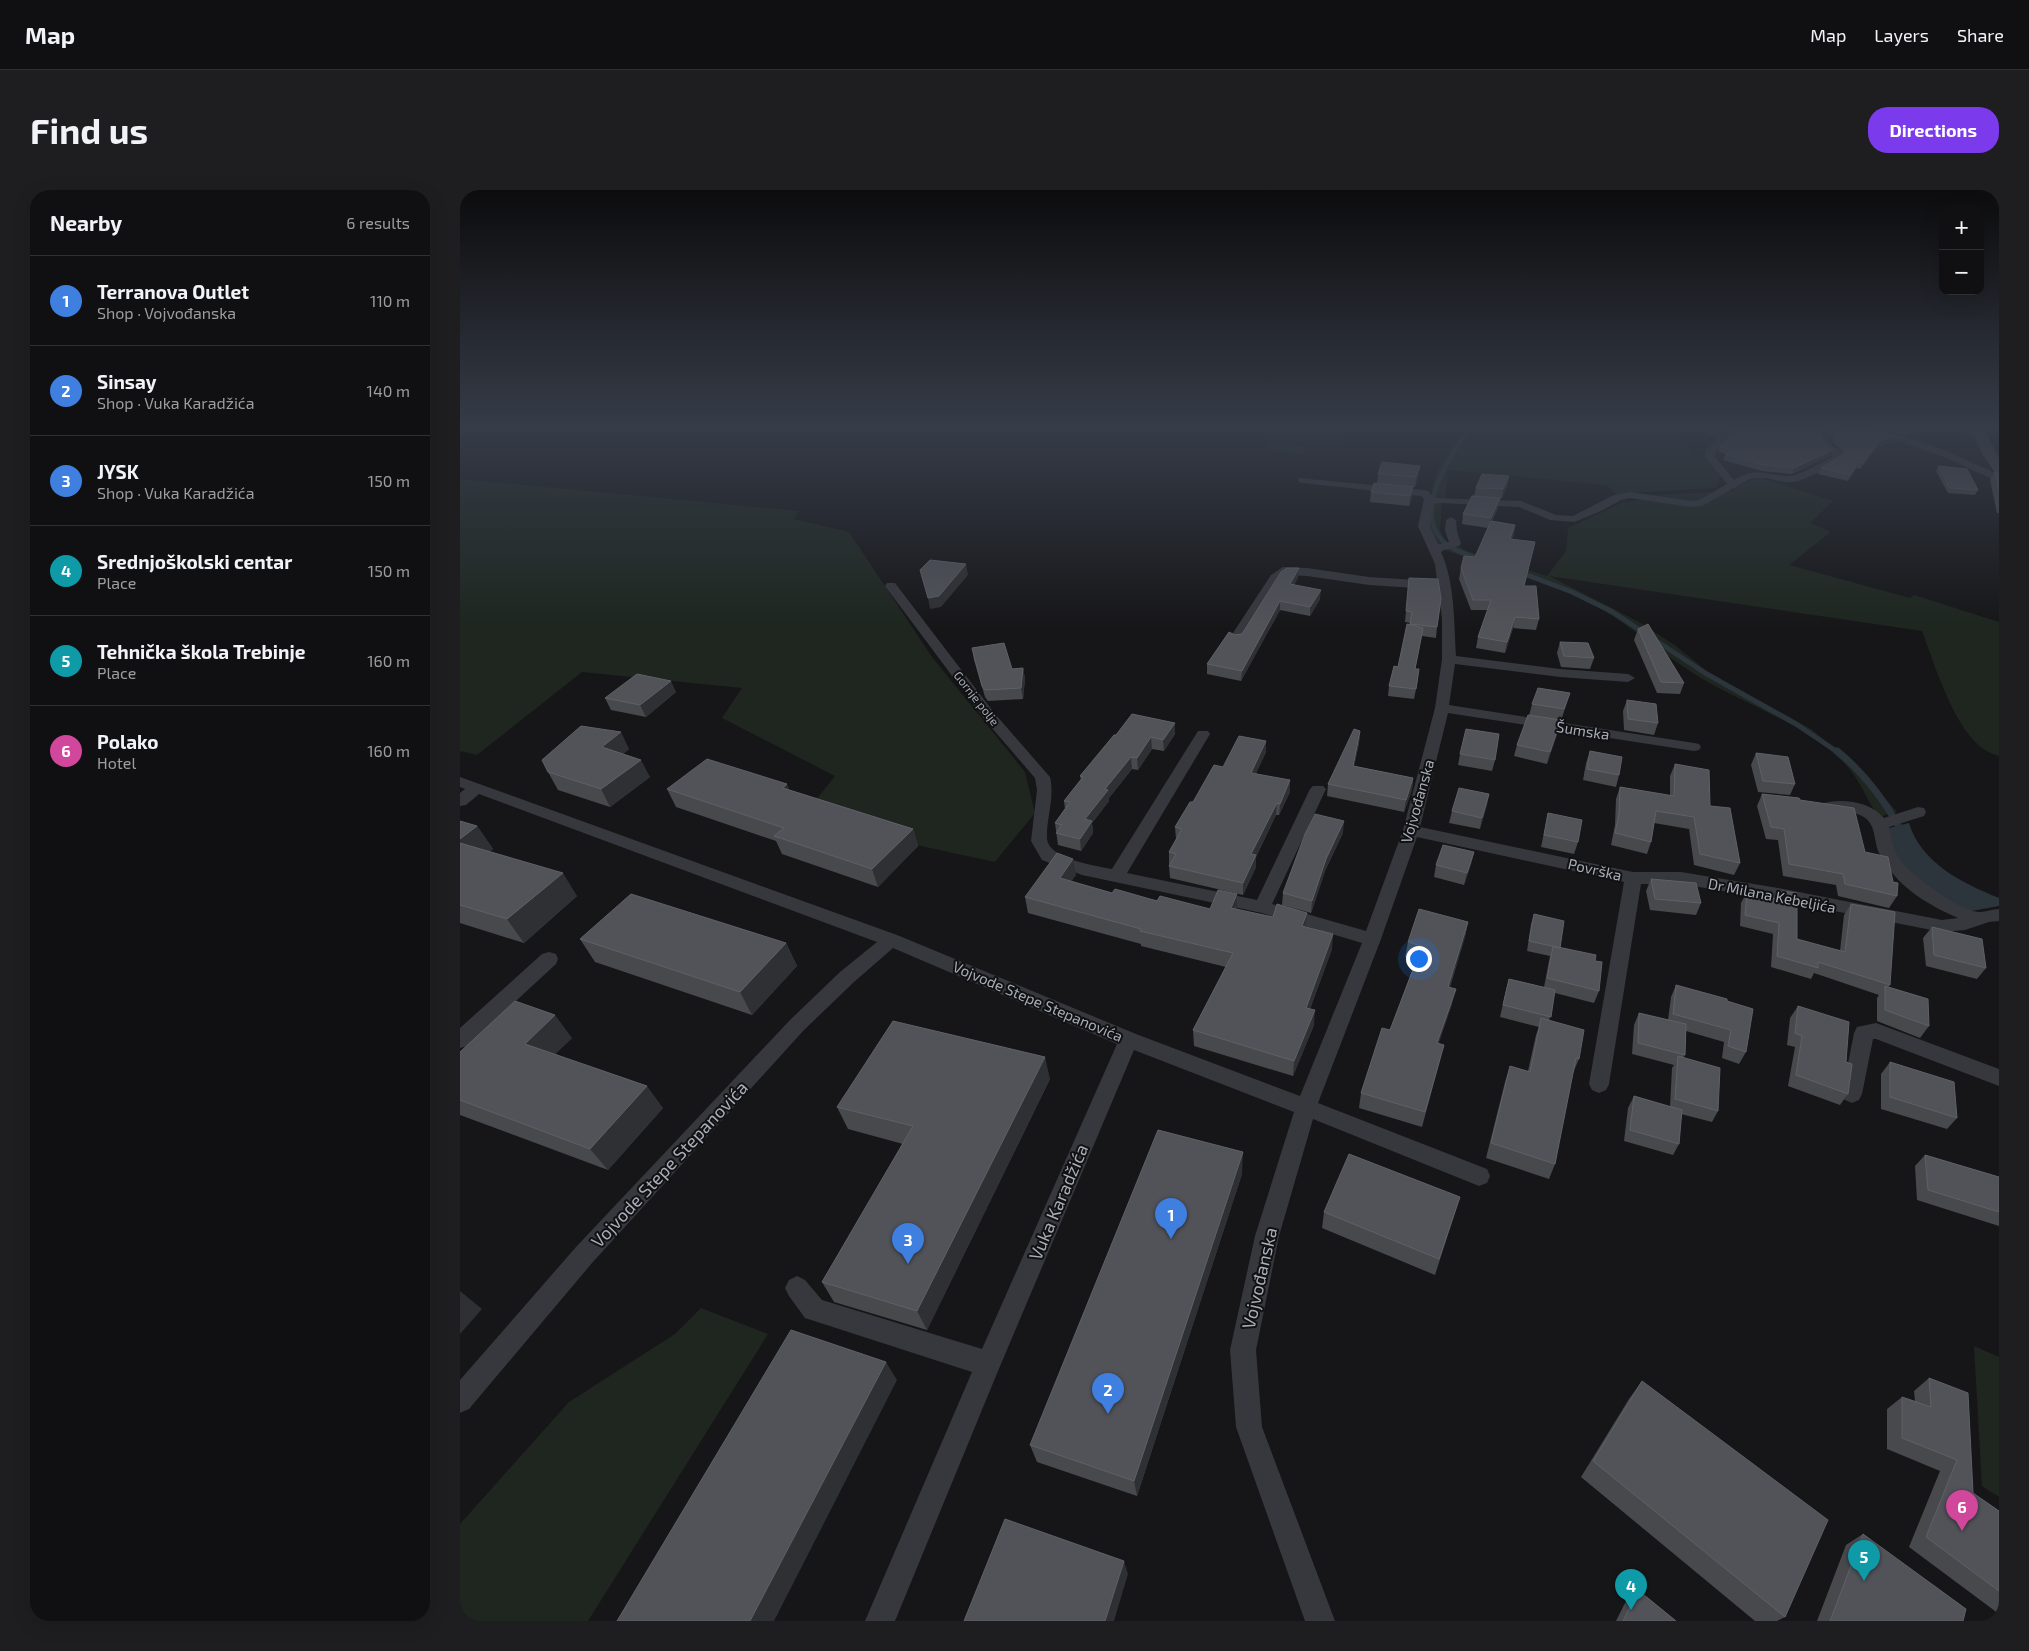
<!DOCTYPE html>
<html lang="en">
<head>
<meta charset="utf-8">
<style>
  :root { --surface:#101012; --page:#1e1e20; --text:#f1f3f6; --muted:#9c9d9f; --line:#303032; --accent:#7c3aed }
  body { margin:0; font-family:"Exo 2",sans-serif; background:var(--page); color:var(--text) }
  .controls { position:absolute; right:15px; top:15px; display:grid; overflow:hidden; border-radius:10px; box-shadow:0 5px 20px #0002 }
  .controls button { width:45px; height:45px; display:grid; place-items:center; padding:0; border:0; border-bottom:1px solid var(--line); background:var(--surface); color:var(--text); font:25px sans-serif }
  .you { position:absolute; left:958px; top:768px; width:18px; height:18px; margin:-12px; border:4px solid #fff; border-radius:50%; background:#1a73e8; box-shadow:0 0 0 8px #1a73e833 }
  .badge { display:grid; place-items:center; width:32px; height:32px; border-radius:50%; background:var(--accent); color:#fff; font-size:16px; font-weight:700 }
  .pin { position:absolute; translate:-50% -41px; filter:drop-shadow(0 1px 2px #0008) }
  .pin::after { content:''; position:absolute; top:26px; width:18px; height:15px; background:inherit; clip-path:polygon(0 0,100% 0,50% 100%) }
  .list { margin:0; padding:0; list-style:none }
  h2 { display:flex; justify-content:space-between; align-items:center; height:65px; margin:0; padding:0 20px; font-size:21px }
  h2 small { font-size:16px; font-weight:400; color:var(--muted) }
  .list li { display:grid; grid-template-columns:32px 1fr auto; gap:15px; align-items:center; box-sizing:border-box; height:90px; padding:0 20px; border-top:1px solid var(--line) }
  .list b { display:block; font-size:19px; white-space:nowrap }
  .list p { margin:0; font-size:16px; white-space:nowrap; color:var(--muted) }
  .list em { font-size:16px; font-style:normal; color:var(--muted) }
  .map { position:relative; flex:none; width:1539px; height:1431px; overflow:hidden; border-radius:20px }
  header { display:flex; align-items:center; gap:30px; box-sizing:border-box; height:70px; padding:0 25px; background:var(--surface); border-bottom:1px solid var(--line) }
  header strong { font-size:24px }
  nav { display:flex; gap:28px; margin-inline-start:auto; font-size:18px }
  .intro { display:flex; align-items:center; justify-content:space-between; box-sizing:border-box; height:120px; padding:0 30px }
  h1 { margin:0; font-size:35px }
  .button { padding:12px 22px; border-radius:20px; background:var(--accent); color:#fff; font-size:18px; font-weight:700 }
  main { display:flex; gap:30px; padding:0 30px }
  aside { flex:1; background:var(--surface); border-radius:20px; box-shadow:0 5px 20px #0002 }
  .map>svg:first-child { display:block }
</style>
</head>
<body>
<header>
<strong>Map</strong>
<nav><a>Map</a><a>Layers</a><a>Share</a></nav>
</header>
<div class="intro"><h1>Find us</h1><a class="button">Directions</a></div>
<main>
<aside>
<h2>Nearby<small>6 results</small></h2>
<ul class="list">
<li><span class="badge" style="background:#3f7fe0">1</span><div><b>Terranova Outlet</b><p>Shop · Vojvođanska</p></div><em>110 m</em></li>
<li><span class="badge" style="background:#3f7fe0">2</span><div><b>Sinsay</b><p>Shop · Vuka Karadžića</p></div><em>140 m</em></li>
<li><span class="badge" style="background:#3f7fe0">3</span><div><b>JYSK</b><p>Shop · Vuka Karadžića</p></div><em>150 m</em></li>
<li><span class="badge" style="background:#0f9aa8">4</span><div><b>Srednjoškolski centar</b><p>Place</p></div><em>150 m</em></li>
<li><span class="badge" style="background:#0f9aa8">5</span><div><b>Tehnička škola Trebinje</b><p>Place</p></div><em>160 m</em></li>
<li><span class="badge" style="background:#d1479c">6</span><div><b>Polako</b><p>Hotel</p></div><em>160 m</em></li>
</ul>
</aside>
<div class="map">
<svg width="1539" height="1431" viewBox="0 0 1539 1431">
  <rect width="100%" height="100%" fill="#161618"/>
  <path fill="#1e261f" d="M813,239H842V241L882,246L877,256L833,251L832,255L848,257L844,264L804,260Z
    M1004,239H1014L1011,244L1144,249L1164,246L1216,244L1234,265L1248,271L1260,286L1259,293L1255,298L1186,302L1158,306L1147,295L988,280L985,308L972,309C970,282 991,261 1004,239Z
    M1298,287L1373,311L1350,333L1371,342L1329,375L1450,408L1454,405L1539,432V566C1534,564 1529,563 1525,560C1495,542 1474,473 1462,441L1089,386L1179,432L1216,456L1248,482L1351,539L1399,578L1437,622L1419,627C1406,610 1402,593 1387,576C1348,534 1289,517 1241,488C1200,463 1164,429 1121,408C1077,387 1028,375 982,359L998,356L1007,361L1087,386L1106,361L1108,338L1164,312L1167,313L1194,305L1272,301L1275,297Z
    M0,289L339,321L334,329L389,342L472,467L565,582L575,623L535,672L340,630L375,586L262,528L282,498L122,482L17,565L0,561Z
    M982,313L980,340L985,350L977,355L970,343L969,315Z
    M241,1118L308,1144L128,1431H0V1334L109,1212L215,1144Z
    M1514,1156L1539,1167V1307L1522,1296Z"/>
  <path fill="#2c353c" d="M1449,633C1461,673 1502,693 1539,708V716L1506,722C1476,705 1428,678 1429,638Z"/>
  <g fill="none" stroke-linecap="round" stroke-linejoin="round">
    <path stroke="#2c353c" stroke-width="4.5" d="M1009,239C990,266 951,323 985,353C995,362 1010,365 1023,370
      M1059,382L1061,383"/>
    <path stroke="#2c353c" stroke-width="5" d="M1059,382L1112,402L1151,421L1245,483L1336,534L1379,563"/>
    <path stroke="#2c353c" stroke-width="7" d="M1377,561C1403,582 1422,607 1438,635"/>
    <path fill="#37383d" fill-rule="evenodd" d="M1260,239H1294L1289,242H1269L1267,243L1266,251L1255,262V267L1274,290C1297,276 1307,286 1330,286C1340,285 1360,273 1369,269L1373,266L1371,263L1365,260L1360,249L1366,241L1387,239L1372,245L1370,249L1372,256L1378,259L1383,267C1377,274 1343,291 1333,292C1318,293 1305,285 1290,289L1242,316L1231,317L1170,308L1161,310L1141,321L1114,332L1090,330L1059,317L982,313L973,314L970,336L978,354L989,352L985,341L986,330L991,327L996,330L997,341L1001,354L999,356L984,360L981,362C995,393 994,432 996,466L1100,479L1168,484L1175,488L1168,492L1100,487L995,474L989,515L1234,553L1239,554L1241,557L1239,560L1234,561L988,523L960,637L1173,682H1221L1318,698L1482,730L1498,728C1466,714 1436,696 1419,663C1413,650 1417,634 1402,626C1392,620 1376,624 1364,621L1362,617L1364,613C1383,608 1411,612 1424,628L1458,617L1464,618L1466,622L1464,626L1429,637C1432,649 1433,660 1440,670C1451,685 1502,723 1520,722C1526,722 1533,719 1539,719V731L1529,732L1505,740L1482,742L1318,710L1221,694H1181L1149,894L1146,900L1139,903L1132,900L1129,894L1164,692L957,647L921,749L858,913L1027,979L1030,986L1027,993L1019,996L853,929L819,1046L796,1160L802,1237L875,1431H845L776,1237L770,1160L795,1046L834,922L674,860L538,1181L435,1431H405L512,1182L345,1128L329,1106L325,1098L329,1090L337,1086L345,1090L362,1110L522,1159L657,854L433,758L394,792L344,840L132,1073L9,1219L0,1223V1190L116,1057L330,830L380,782L417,752L19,604L6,615L0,616V603L5,599L0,597V587L437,745L676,844L840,906L902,753L802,723L622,685L582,670L571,651L577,600L575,588L525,530L425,396L427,393H435L535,524L590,587C595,609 586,628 587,649C589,669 636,676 652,679L738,541H748L750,544L667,683L797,710L850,599L853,596H863L866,599L812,714L906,741L943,640L975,518L982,469V429L975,374L958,336L964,309L961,306L843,293L839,292L838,290L839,288L964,300L968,301L974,308L1061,311L1096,325L1113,326L1154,305L1170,302L1231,311L1239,310L1267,294L1245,267V261L1256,250L1257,242Z
      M1393,239C1444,239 1494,264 1539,285V292L1482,266L1421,246L1395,241Z
      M1495,239H1509L1526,247L1521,250L1518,249Z
      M823,377L847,378L909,387L971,391L977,395L971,399L909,395L847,386L826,385L819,390L780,452H770L769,449L811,385Z
      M89,762L96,764L98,769L96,774L7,856L0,858V838L82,764Z
      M1416,833L1539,879V896L1416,849H1413L1402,904L1399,910L1392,913L1385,910L1382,904L1394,843L1397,837Z"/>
    <path fill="#45474d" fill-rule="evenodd" d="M1510,239H1524L1539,268V282L1534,281L1523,265Z"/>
  </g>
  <path fill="#47494d" d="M1246,239H1258L1256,240L1255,245L1249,244Z
    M1270,239L1364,240L1361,245L1366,255L1373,260L1370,266L1332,284L1302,281L1263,270L1266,264L1258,262L1260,256L1268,248Z
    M1416,239H1458L1456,244L1449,246Z
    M1376,241L1432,252L1417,257L1400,279L1397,278L1388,291L1358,284L1361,278L1383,265L1380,258L1374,255L1372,249Z
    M1478,276L1518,300L1515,305L1488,303L1476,281Z
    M1535,281L1539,283V323H1537L1530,290Z
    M918,284L958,286L955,297H953L952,307L949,316L910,312L911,302L917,293Z
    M1049,286L1047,296L1042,308H1040L1038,318L1032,331L1055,335L1052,349L1075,352L1064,396L1079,429L1076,440L1053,438L1045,463L1016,458L1018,447L1028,420H1011L999,389L1001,378L1015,367L1028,338L1002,334L1003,324L1014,306L1016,298Z
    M839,378L838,387L834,395L860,409L850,426L820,420L781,491L747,484V474L775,445L782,444Z
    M949,388L977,437L976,448L962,446L955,479L958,489L954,509L928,506L929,496L938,477L950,435L951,433L945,432Z
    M1178,439L1224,493L1220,504L1197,503L1174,450Z
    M1100,452L1134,468L1130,479L1101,477L1097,463Z
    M512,458L552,479L563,478L565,489L563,509L528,511L525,507L514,470Z
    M216,502L186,527L151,520L145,508Z
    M1110,503L1087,574L1054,566L1057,555L1069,526L1072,514Z
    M1167,510L1198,533L1194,545L1164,540L1163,521Z
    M900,541L899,553L894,576L953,588L952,600L944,622L867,606L868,594Z
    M715,544L704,561L692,559L678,580L672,579L649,608V611L632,633L633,643L621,661L598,655L595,633L605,619L604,611L621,590L620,586L656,545Z
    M169,559L163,564L190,587L150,617L98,600L88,582Z
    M1130,561L1159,585L1156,597L1123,590L1126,573Z
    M806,562L796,583L830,602L819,625H816L796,667V677L783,705L710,688L709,676L710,674H709V662L716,649L715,637L733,612Z
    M1296,563L1335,594L1330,605L1298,602L1291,575Z
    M1000,564L1035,570L1032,581L998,575Z
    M1215,574L1250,616L1280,673L1274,685L1234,675L1229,639L1194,633L1191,652L1187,664L1151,655L1155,635L1156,609L1160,597L1210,606V586Z
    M207,599L329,600L453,639L458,656L418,697L322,664L316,651L216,617Z
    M1029,604L1020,639L989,633L992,621Z
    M1302,604L1340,610L1405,662L1433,692L1437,706L1429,718L1378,706L1376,695L1323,686L1318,650L1306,649L1297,616Z
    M1088,623L1118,652L1114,664L1081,657Z
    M0,631L17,636L33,659L29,662L117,706L64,753L0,733Z
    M883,643L865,681L851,723L822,715L823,703Z
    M1014,662L1011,674L1004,695L974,687L976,675Z
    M616,685L611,691L652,703L750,719L777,720L846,737L872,759L850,819L854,835L833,886L734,856L733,840L766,777L681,756V754L568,723L565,707Z
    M1191,689L1241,713L1236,725L1190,720L1186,701Z
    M1322,701L1337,749L1380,761L1384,725L1391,714L1430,795L1428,797L1469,836L1460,848L1417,831V808L1419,805L1354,783L1351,789L1311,777L1313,744L1280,736L1281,713L1287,702L1317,710Z
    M1074,724L1100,758L1135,771L1139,801L1134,813L1095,803L1089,831L1119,869L1112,885L1095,974L1089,989L1026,968L1045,892L1050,876L1068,881L1076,845L1079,837L1040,827L1046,800L1049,789L1084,797L1090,766L1067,761L1071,734Z
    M1008,732L1005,747L990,797L992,814L978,853L980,870L962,937L899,918L901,903L930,840L956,770L945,767L948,752Z
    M1472,737L1526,778L1517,789L1466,776L1463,748Z
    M120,749L326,753L337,776L292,825L135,772Z
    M1216,795L1267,811L1286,862L1279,874L1262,868L1264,852L1226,841L1225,865L1223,868L1258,921L1252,932L1221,924L1219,954L1213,965L1164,951L1168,918L1174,906L1210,917L1212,878L1214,875L1172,864L1174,835L1179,823L1208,830L1211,807Z
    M1338,816L1386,872L1388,904L1380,915L1328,896L1335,857L1327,855L1330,828Z
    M112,848L95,864L203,918L148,980L0,925V862Z
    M1430,872L1497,928L1487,939L1421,919V884Z
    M590,889L467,1140L374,1112L362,1092L443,954L388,939L377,917Z
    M1465,965L1539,987V1036L1457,1010L1455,976Z
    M782,984L677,1306L577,1272L570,1255Z
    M1000,1007L975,1085L862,1038L864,1022Z
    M1469,1188L1513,1303L1539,1321V1424L1449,1357L1480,1281L1427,1259V1219L1442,1207L1455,1211L1454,1201Z
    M1182,1191L1325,1427L1317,1431H1295L1121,1287L1169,1209Z
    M1403,1344L1503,1431H1357L1386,1355Z
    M1178,1400L1216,1431H1156L1167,1409Z"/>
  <path fill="#2f3033" d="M1364,239H1372L1364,240L1358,250Z
    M1454,239H1458L1456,244L1449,246L1452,240Z
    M1435,246L1432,252L1417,257L1400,279L1403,273L1419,251Z
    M1373,260L1370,266L1332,284L1334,278Z
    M1399,272L1397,278L1388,291L1390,285Z
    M960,276L958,286L955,297L956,287Z
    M1049,286L1047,296L1042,308L1043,299Z
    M953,297L952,307L949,316L950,306Z
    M1040,308L1038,318L1029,338L1031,328Z
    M1055,335L1054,345L1048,359L1050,349Z
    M506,374L508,385L481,417L470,419L468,408Z
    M839,378L838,387L829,404L830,394Z
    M861,400L860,409L850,426V417Z
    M820,411V420L781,491L782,481Z
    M1055,427L1053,438L1045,463L1047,452Z
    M563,478L565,489L563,509L561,498Z
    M211,491L216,502L186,527L180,515Z
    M1101,530L1098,542L1087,574L1090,562Z
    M715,533V544L704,561L703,550Z
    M900,541L899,553L892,587L893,576Z
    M161,542L169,559L151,574L142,557Z
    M691,547L692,559L678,580L677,568Z
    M806,551V562L791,594V583Z
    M671,567L672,579L649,608V611L632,633L633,643L621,661L620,649L625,629L645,599Z
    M181,570L190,587L150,617L141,599Z
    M953,588L952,600L944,622L946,610Z
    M830,590V602L819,625L820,614Z
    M327,594L334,612L323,598Z
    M1029,604L1027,616L1020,639L1022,628Z
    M817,613L816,625L796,667V677L783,705V693L791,664Z
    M884,631L883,643L865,681L851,723L852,711L866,669Z
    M17,636L33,659L12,675L0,658V649Z
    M453,639L458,656L418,697L412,679Z
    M1014,662L1011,674L1004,695L1007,683Z
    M613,669L616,685L602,704L600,688Z
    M103,683L117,706L64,753L47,729Z
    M777,704V720L771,718Z
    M847,723L845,738L842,736Z
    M1008,732L1005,747L985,812L988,797Z
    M873,744L872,759L845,833L846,818Z
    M326,753L337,776L292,825L280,802Z
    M996,799L992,814L974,868L977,853Z
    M855,820L854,835L833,886L834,871Z
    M95,825L112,848L83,876L65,854Z
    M585,867L590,889L467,1140L457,1121Z
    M187,896L203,918L148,980L130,959Z
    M783,962L782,984L677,1306L674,1291Z
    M0,1101L22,1119L0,1144Z
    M426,1172L437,1190L314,1431H290Z
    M664,1371L668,1384L654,1431H645Z"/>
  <path fill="#525359" stroke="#5f6168" d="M1271,239H1364L1361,244L1366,255L1373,260L1334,278L1304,275L1265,264L1273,260L1260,256L1271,247L1270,244L1273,242H1270Z
    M1380,239H1406L1435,246L1419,251L1403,273L1399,272L1390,285L1361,278L1387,262L1382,252L1376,249L1374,243L1376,241Z
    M922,272L960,276L956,287L918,284Z
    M1478,276L1507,279L1518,300L1490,298Z
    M1535,281L1539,283V300Z
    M1022,284L1049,286L1043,299L1016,298Z
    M914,293L953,297L950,306L911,302Z
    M1012,306L1040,308L1031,328L1003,324Z
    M1031,331L1055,335L1050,349L1075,352L1064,396H1076L1079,429L1055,427L1047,452L1018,447L1031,410H1013L1001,378L1004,366L1015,367Z
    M470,370L506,374L479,406L468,408L460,380Z
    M827,378H839L830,394L861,400L850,417L820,411L782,481L747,474L769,442L775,445L782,444L821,382Z
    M949,388L978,389L981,409L977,437L950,434L952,422L946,421Z
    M947,434L963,438L955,479H959L956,499L929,496L934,476L938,477Z
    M1188,434L1224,493L1201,492L1178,439Z
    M1100,452L1128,453L1134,468L1104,466Z
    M544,453L552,479L563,478L561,498L525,500L522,496L512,458Z
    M177,484L211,491L180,515L145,508Z
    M1078,498L1110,503L1104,519L1072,514Z
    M1167,510L1196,514L1198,533L1168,529Z
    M672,524L715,533L703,550L691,547L677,568L671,567L645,599L648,600L625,629L632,631L620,649L596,643L602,635L595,633L610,612L604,611L623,587L620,586L654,545H656Z
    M1068,525L1101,530L1090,562L1057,555Z
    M121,536L161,542L142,557L181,570L141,599L88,582L82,570Z
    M894,539L900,541L893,576L953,588L946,610L868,594Z
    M1006,539L1039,544L1035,570L1000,564Z
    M779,546L806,551L791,583L830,590L820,614L817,613L791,664L796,665L783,693L709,676L716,664L709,662L722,639L715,637L730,612H733L754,575L763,577Z
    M1130,561L1162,567L1159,585L1127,579Z
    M1296,563L1328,567L1335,594L1303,591Z
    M247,569L327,594L323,598L453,639L412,679L314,646L324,638L207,599Z
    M1215,574L1249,580L1250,616L1270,618L1280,673L1240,664L1234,627L1196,621L1191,652L1155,643L1159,624L1160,597L1214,606Z
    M999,598L1029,604L1022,628L992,621Z
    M1302,604L1339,608L1340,610L1394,618L1405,662L1428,667L1433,692L1438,693L1437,706L1385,694L1383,684L1329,674L1324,639L1311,637Z
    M1088,623L1122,630L1118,652L1084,645Z
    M855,624L884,631L866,669L852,711L823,703L845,644Z
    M0,631L17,636L0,649Z
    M0,653L103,683L47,729L0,715Z
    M983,655L1014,662L1007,683L976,675Z
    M597,663L613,669L600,688L652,703L655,699L697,711L700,706L750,719L758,700L777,704L771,718L813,727L817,714L847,723L842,736L873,744L846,818L855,820L834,871L733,840L773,763L680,741L681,739L565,707Z
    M1191,689L1236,693L1241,713L1195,709Z
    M1322,701L1337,703V749L1385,762L1391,714L1435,722L1430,795L1358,772V778L1317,766L1319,733L1285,725L1287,702L1321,710Z
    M171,704L326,753L280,802L120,749Z
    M959,719L1008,732L988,797L996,799L977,853L984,855L965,922L901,903L922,838L930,840L962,756L948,752Z
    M1074,724L1104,731L1100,758L1069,751Z
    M1472,737L1522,749L1526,778L1474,765Z
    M1093,756L1136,765L1135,771L1142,772L1139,801L1087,788Z
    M1049,789L1095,800L1091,827L1043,815Z
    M1216,795L1267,809V811L1293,819L1286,862L1268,856L1271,840L1213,824Z
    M1425,796L1468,809L1469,836L1425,820Z
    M55,811L95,825L65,854L187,896L130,959L0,910V862Z
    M1338,816L1389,832L1386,872L1392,874L1388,904L1336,885L1342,846L1335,843Z
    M1179,823L1226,834L1225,865L1178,853Z
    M1081,828L1124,840L1119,869L1116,868L1095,974L1031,953L1050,876L1070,882Z
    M433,831L585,867L457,1121L362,1092L453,936L377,917Z
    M1218,866L1260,878L1258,921L1215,909Z
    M1430,872L1494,892L1497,928L1430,907Z
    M1174,906L1222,920L1219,954L1170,940Z
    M698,940L783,962L674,1291L570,1255Z
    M889,964L1000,1007L979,1069L864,1022Z
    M1465,965L1539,987V1022L1468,1000Z
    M331,1140L426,1172L290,1431H157Z
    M1469,1188L1508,1203L1513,1303L1539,1321V1401L1466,1347L1497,1270L1442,1248V1207L1471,1217Z
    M1182,1191L1368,1330L1325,1427L1133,1271Z
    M545,1329L664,1371L645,1431H504Z
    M1403,1344L1506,1419L1503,1431H1370Z
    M1178,1400L1216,1431H1163Z"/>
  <linearGradient id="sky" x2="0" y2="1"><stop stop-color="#0c0c0d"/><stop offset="0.54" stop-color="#363c48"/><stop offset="1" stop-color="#363c48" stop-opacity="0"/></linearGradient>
  <rect width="1539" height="439" fill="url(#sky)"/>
  <g text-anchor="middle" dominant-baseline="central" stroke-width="4" stroke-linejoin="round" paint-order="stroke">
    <g font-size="12" fill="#a8adb8" stroke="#111113">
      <text transform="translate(517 508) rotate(52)">Gornje polje</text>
    </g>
    <g font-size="15" fill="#a8adb8" stroke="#111113">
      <text transform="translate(1123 540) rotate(9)">Šumska</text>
      <text transform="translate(957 611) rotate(-74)">Vojvođanska</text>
      <text transform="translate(1135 679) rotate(13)">Površka</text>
      <text transform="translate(1312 705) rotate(11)">Dr Milana Kebeljića</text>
      <text transform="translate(578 811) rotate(23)">Vojvode Stepe Stepanovića</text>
    </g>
    <g font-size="18" fill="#a8adb8" stroke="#111113">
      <text transform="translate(209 974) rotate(-47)">Vojvode Stepe Stepanovića</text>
      <text transform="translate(598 1012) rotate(-67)">Vuka Karadžića</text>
      <text transform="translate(799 1088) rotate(-77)">Vojvođanska</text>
    </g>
  </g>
</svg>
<div class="controls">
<button>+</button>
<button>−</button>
</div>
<div class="you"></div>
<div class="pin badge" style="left:711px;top:1049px;background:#3f7fe0">1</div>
<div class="pin badge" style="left:648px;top:1224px;background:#3f7fe0">2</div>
<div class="pin badge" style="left:448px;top:1074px;background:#3f7fe0">3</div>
<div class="pin badge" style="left:1171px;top:1420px;background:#0f9aa8">4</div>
<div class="pin badge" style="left:1404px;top:1391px;background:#0f9aa8">5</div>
<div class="pin badge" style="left:1502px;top:1341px;background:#d1479c">6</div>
</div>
</main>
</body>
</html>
